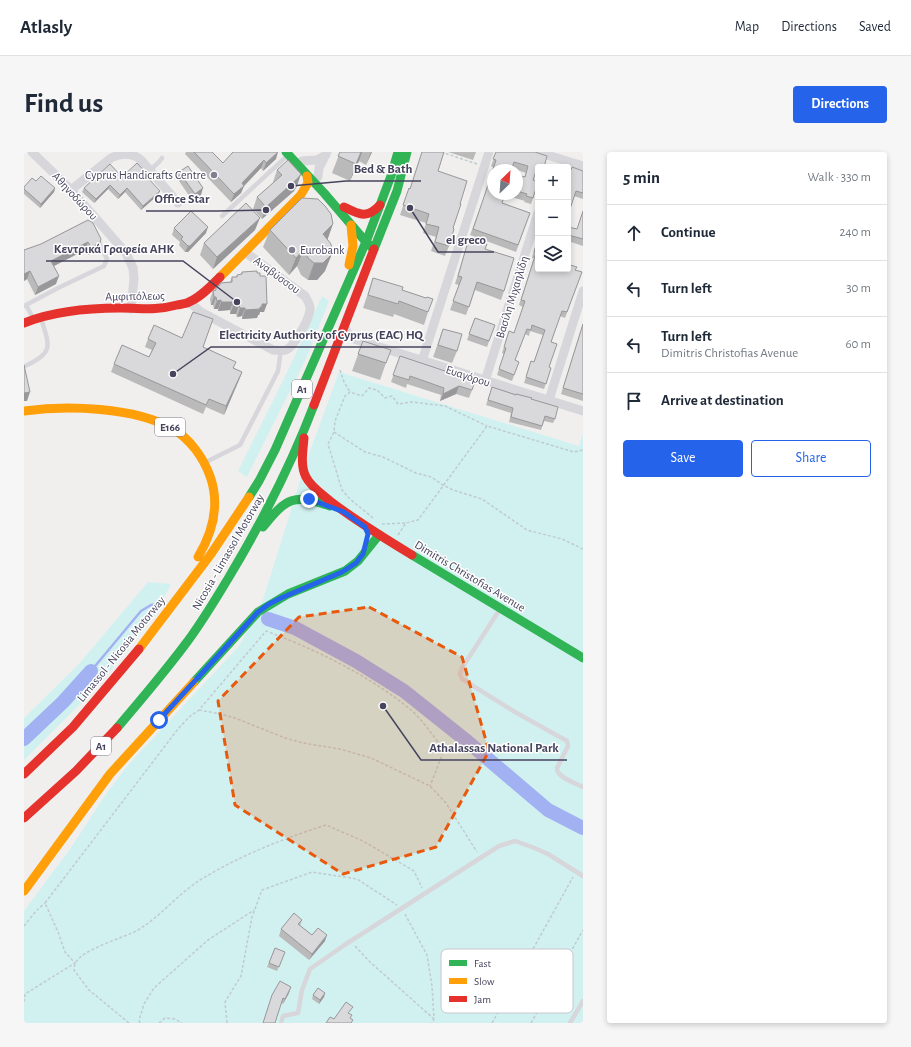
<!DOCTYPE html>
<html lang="en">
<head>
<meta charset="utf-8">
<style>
  :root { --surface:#fff; --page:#f6f6f7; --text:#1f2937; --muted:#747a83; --line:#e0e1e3; --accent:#2563eb }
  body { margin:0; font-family:"Alegreya Sans",sans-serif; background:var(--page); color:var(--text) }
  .controls { position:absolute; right:12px; top:12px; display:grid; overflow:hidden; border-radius:4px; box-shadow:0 2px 6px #0003 }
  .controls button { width:36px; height:36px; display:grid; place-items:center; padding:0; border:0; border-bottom:1px solid var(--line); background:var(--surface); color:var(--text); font:20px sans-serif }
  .compass { position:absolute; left:463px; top:12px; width:36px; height:36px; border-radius:50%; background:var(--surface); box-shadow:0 2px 6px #0003; rotate:25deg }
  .stop { position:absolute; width:12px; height:12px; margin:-9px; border:3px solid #2563eb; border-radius:50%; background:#fff }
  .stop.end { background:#2563eb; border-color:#fff; box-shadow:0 1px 4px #0008 }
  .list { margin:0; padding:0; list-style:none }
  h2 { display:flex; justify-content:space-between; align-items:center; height:52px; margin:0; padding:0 16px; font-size:17px }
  h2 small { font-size:13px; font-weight:400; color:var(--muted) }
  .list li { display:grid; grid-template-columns:26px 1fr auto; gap:12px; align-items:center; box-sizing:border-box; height:56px; padding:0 16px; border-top:1px solid var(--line) }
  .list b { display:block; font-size:15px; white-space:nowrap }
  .list p { margin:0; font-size:13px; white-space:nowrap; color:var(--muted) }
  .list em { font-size:13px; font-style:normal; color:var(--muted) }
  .actions { display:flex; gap:8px; padding:12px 16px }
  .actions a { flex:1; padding:9px 0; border:1px solid var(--accent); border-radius:4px; text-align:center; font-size:14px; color:var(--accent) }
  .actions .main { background:var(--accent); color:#fff }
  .icon { flex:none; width:22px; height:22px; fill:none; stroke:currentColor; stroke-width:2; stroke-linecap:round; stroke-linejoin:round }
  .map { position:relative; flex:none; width:559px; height:871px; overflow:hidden; border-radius:4px }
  header { display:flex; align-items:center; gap:24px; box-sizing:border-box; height:56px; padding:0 20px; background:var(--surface); border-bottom:1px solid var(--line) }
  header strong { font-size:19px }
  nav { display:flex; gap:22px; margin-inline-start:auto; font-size:14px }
  .intro { display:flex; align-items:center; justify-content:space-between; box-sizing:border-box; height:96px; padding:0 24px }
  h1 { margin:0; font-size:28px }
  .button { padding:10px 18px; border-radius:4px; background:var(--accent); color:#fff; font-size:14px; font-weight:700 }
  main { display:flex; gap:24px; padding:0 24px }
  aside { flex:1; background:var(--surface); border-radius:4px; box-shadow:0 2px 6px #0003 }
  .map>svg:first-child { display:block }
</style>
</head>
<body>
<header>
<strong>Atlasly</strong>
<nav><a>Map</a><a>Directions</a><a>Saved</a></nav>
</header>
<div class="intro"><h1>Find us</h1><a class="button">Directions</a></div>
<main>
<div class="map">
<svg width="559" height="871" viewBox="0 0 559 871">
  <rect width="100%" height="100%" fill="#f0efee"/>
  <path fill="#d1f1f0" d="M298,144L305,149L282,207L223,325L214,319L269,208Z
    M315,220L555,294L559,281V871H0V759L46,697L82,642L104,613L215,494L237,454L282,310Z
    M124,430L147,432L131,463L74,534L0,608V566L54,513Z"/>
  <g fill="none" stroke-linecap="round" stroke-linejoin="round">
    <path stroke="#a2b1f2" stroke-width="2.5" d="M67,519L117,459L127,453L140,451"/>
    <path stroke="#a2b1f2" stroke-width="14" d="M244,467L271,476L332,509L380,539L444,590L524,658L559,676
      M0,587L39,550L67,519"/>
    <path stroke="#c0cacf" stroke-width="1.5" stroke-dasharray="3 2" stroke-linecap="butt" d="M417,0L453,12
      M316,218L320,230L326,240
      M310,280L341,300L359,305L392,321L407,325L419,333L429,338L458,347L503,378L538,387L559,397
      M349,366L326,347L318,338L304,292L310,280L311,269L321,244L326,240L338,244L345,236L353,238L361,246L368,244L374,252L388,250L421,254L463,274
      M358,372L382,371
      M374,383L382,371L394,368L463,274L550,300L559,298
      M175,558L197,562L211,566L261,586L279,591L316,597L347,606L406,634L422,651L453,700
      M381,762L403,803L408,834L410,867L408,871
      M0,774L12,759L21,751
      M331,794L346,810L410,867
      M0,850L1,842L51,811L41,800L34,780L21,751L154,577L165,565L175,558L242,479C293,498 344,523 386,557C397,566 409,584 418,595L419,601L406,634
      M105,871L65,838L50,818C51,816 50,814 51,812C57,797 100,786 114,778C137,764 154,742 176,728C215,704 258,687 302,673L339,689L390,719L398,736
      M116,871L115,868L120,852L130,836L184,788L230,758
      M135,871L141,866L151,867L158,871
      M203,871L201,850L217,824L228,765L238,738L288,720L333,727L373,753
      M468,871L549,725
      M507,871L559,778"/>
    <path stroke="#d6d6db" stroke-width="4.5" d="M126,18L135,10L138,6
      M198,64L263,4
      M2,153L9,166
      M0,154L34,136L80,114L83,107L73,86
      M1,214C31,201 25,193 17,166
      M182,310L216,293L254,219L257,198
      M476,457L438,516L436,522L438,527L491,560L543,589L544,594L533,616C532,625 551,631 559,635
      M257,871L259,864L274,861L278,838L286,817L322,792L475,694L491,689L508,695L524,702L559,724
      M546,871L559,849"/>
    <path stroke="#d6d6db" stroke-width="9" d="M8,0L47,38L102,101L109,116L110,127L107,157
      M513,0L559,14
      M278,9L293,8L302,3
      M294,25L295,16L303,0
      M47,38L87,6C98,1 108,0 117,8L154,51
      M165,150L177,160L249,198C253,198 258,199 262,198C270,195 285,167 286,158C287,153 283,148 281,144L221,100
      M320,175L325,183L330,187L559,259
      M398,209L465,0
      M461,229L514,61
      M525,248L559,139"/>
    <path stroke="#30b455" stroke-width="9" d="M262,0L300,41L342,90L350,97L373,39L383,0
      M342,90L367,24L374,0
      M225,345L235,329L251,298L341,92
      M239,375C262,346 270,341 306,354
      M388,403L559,506
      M170,530L234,460L264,442L321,419L334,409L355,383
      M93,576C116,549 139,522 160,494C177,472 191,448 205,425C238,370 267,313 290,253"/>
    <path stroke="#ff9f0a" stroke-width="9" d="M325,113L329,94L327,73
      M196,125L276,44L284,31L283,24
      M0,259C43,253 111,255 149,277C166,287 179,305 186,324C196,352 189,380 174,405
      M115,497L187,402L225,345
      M0,739L86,622L170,530"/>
    <path stroke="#e5322d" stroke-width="9" d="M320,55C336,63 343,67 356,53
      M0,171C30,159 63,156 96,156C119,156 130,159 153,153C157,152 162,152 165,150C177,145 187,134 196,125
      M290,253L350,97
      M280,286C279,298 276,314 282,325C287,335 298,342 306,349C332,369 360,386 388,403
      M0,622L49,575L115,497
      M0,666L52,619L93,576"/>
  </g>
  <path fill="#bbbabb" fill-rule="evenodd" d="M162,0H188L199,11L252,7L239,19L237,16L220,34L217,41L207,50L161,2Z
    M315,0H348L342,13L335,9L326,29L308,21L316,0Z
    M398,0H420L414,19L436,52L429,76L425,94L421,104L407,99L412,85L399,81L402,71L376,63L385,36L386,37Z
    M424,0H452L449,8Z
    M472,0L514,15V24L511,23L509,28V46L507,52L500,50L501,49L481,43L478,51L506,61L492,100L446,83L460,46L469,15L467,14ZM488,16L502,21L501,25L493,23V42H469Z
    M253,18L273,34L270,39L238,67L229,57L233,45L250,31L249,30Z
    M547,18L559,19V47L550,44Z
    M155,20L177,43L168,48L153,26Z
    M125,24L124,26L134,43L117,58L101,40L94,47L84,37L70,51L58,40L60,36L98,25Z
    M0,35L31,36L30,40L16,56L0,42Z
    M559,59V94L544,89V75L553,77Z
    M64,68L73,99L64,103L61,98L30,114L32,132L11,143L3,127L0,129V98L17,92Z
    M150,76L182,81L164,100H161L155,93L156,90L148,83Z
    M231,78L189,117L176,103L180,91Z
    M246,78L303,88L301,119L293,128H284L277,123L273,114L265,123L239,95Z
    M514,85V117L551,118L558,120L541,166L536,164L527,190L525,215L527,216L520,237L500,231L507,209L510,210L519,183L506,179L505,184L501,182L491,208L495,210L488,229L473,223L480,202L478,201L485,179L490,181L499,155L495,153L510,106H508Z
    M445,86L461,97L480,139L477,148L451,138L442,163L426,158L435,133L431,132Z
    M218,120L240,160H236L235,163H234L233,166L218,167V164L213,165L212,162H206V158L194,159V157H190L189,153H187L186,147L189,139L191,138L192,135L195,134L196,131L206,130L208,125H212L213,123L217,122Z
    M349,126L378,138L404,160L400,173L370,162L369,165L339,156Z
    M451,166L471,173L463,195L443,188Z
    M559,171V249L537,242Z
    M419,177L433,199L428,211L409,205Z
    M124,187L179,195L210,216L218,220L215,228L200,263L182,255L179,262L87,220L90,212L125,205L128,198L121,195Z
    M339,189L362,211L356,228L328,219Z
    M376,204L448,238L445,246L432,242L416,249L417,243L383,232L382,236L367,230Z
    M468,235L507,247L531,267L529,271L520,269L517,278L485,270L487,261L462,253Z
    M278,768L276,774L288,783L301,789L285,808L255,784L257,777Z
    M251,796L261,800L253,819L243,815Z
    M265,841L259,852L248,843Z
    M301,841L300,845L295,852L288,847L289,843Z"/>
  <path fill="#989799" d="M254,0L252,7L239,19L242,11Z
    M337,0H338L335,9L326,29L332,12Z
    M347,0H348L342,13Z
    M240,8L237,16L220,34L217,41L207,50L210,42L218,31Z
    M277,22L273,34L270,39L238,67L242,55Z
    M86,33L84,37L70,51L72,47Z
    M31,36L30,40L16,56L17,52Z
    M103,36L101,40L94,47L96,43Z
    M179,36L177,43L168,48L171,42Z
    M136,39L134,43L117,58L119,54Z
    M236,66L231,78L189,117L193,105Z
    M309,72L303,89L299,82Z
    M184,75L182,81L164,100H161L164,94Z
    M64,90L61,98L24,117L27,109Z
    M76,91L73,99L64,103L67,95Z
    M280,97L273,114L265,123L272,106Z
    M308,102L301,119L293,128H284L290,111Z
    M6,119L3,127L0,129V122Z
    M35,124L32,132L11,143L14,135Z
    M190,145H192L189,153H187Z
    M197,148L194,157H190L193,149Z
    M197,150H209L206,158L194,159Z
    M238,152H243L240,160H236L235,163H234L233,166L218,167L221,158Z
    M215,153L212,162H206L209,154Z
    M216,156H221L218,164L213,165Z
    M218,220L215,228L200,263L202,254Z
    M435,234L432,242L416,249L419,242Z
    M6,240L3,249H0V241Z
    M303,783L301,789L285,808L288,802Z
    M267,835L265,841L259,852L261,847Z
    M301,841L300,845L295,852L296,848Z"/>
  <path fill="#d9d8da" stroke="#989799" d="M170,0H188L199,11L209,0H254L242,11L240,8L218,31L220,34L210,42Z
    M316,0H337L332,12L314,4Z
    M398,0H420L414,19L443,29L436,52H437L429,76L430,77L425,94L411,90L415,75L402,72L405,62L379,53L385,36L386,37Z
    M472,0H511L523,4L520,15H514V17H513L509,28L514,29V30L509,46L502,44L503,42L493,39V23L501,25L504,14L490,10L487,18H469V42H481L478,51L506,61L494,93L449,77L462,39L472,8L469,7Z
    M264,8L277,22L274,26L242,55L233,45L258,23L253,18Z
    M113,11L125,24L123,25L136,39L119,54L103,36L96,43L86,33L72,47L60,36L86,12L98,25Z
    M164,14L179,36L171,42L155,20Z
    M548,15L559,19V41L552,39L544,63V17L547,18Z
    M17,24L31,36L17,52L0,37V35L8,26L12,29Z
    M278,46L294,47L301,54L307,62L309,72L299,82L307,92L308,102L299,111H290L284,106L280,97L272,106L246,78Z
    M222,51L236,66L193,105L180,91Z
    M167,59L184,75L166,94H164L157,87L159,85L150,76Z
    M559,59V87L544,83V75L553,77Z
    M64,68L69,71L77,87L76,91L67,95L64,90L27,109L35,124L14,135L6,119L0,122V98L17,92Z
    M445,86L463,92L461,97L490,106L480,139L453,130L445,155L429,149L438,125L434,124Z
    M514,87V117H544V116L545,117L546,113L553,115L551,118L558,120L543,160L538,159L527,190L533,192L525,215L527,216L522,232L502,225L507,209L510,210L521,178L508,173L507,178L503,177L491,208L495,210L490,223L475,217L482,196L480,195L485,179L490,181L501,149L497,148L512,101L510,100Z
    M233,119V121H236V124H242L243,152H238V155H236V157L221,158V156H216L215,153L209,154V150H197V148L193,149L192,145H190L189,139L192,138V135L196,133V131L208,130V125H213V123L218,122V120Z
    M349,126L379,135L378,138L402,146L403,145L409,147L404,160L375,149L374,152L344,143Z
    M169,160L189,167L179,195L212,210L209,216L218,220L202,254L185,247L182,253L90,212L98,193L125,205L132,191L124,187L130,173L158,186Z
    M451,166L471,173L465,189L445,182Z
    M559,172V242L539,236Z
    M419,177L438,182L433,199L414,193Z
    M339,189L367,198L362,211L334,202Z
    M376,204L451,229L448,238L435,234L419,242L420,236L386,224L385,228L369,223Z
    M0,213L6,240L0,241Z
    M468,235L492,243V242L508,246L507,247L534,255L531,267L521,264L518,274L487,265L489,256L464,248Z
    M270,761L278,768L274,772L288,783L294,776L303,783L288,802L257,777Z
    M251,796L261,800L255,815L245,811Z
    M256,829L267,835L261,847L259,846L251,871H239L248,843Z
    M294,836L301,841L296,848L289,843Z
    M322,850L329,855L324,861L328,863L326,866L329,868L327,871H302L306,865L310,867Z"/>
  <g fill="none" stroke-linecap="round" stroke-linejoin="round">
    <path stroke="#2563eb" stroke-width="5" d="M135,568L234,460L245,452L257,446L318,420L332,411L339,402L344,382L341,375L320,360L285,347"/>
  </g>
  <path fill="#e8590c" fill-opacity="0.2" stroke="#e8590c" stroke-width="3" stroke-dasharray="8 5" stroke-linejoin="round" d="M345,455L438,505L465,599L412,695L319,722L211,653L194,549L275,465Z"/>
  <g fill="#828090" stroke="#fff" stroke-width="1.5">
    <circle cx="190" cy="23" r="4"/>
    <circle cx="268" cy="98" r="4"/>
  </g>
  <g text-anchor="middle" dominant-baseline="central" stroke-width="3" stroke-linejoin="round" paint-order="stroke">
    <g fill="#fff" stroke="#7e7c8e" stroke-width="1">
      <rect x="268" y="228" width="20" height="18" rx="3"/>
      <rect x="131" y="266" width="30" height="18" rx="3"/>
      <rect x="67" y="585" width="20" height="18" rx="3"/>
    </g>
    <g font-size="11" font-weight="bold" fill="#46445d">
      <text x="278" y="237">A1</text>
      <text x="146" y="275">E166</text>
      <text x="77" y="594">A1</text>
    </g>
    <g font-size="12" fill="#46445d" stroke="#fff" text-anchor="end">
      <text x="182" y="23">Cyprus Handicrafts Centre</text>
      <text x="276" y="98" text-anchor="start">Eurobank</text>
    </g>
    <g font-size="12" fill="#46445d" stroke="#fff">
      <text transform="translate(51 44) rotate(47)">Αθηνοδώρου</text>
      <text transform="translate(253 123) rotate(36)">Αναβύσσου</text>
      <text transform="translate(111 144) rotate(-1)">Αμφιπόλεως</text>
      <text transform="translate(488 145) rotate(-73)">Βασίλη Μιχαηλίδη</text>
      <text transform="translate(444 224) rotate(18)">Ευαγόρου</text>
      <text transform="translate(204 400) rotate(-60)">Nicosia - Limassol Motorway</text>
      <text transform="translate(446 424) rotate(31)">Dimitris Christofias Avenue</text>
      <text transform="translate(97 497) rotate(-51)">Limassol - Nicosia Motorway</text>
    </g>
  </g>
  <rect x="417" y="797" width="132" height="64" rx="6" fill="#fff" stroke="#c8c7ce" stroke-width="1"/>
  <rect x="425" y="808" width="18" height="6" fill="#30b455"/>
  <rect x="425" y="826" width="18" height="6" fill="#ff9f0a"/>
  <rect x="425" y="844" width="18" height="6" fill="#e5322d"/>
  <g font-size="11" fill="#46445d">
    <text x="450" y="815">Fast</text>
    <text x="450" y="833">Slow</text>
    <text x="450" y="851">Jam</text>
  </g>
  <path fill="none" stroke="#46445d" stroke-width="1.5" d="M267 34L322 29H397M242 58L193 59H122M386 56L414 100H470M213 150L159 109H22M149 222L187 195H407M359 554L397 608H543"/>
  <g fill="#46445d" stroke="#fff" stroke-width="1.5">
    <circle cx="267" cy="34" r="4"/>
    <circle cx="242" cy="58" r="4"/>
    <circle cx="386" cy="56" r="4"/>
    <circle cx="213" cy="150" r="4"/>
    <circle cx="149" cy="222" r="4"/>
    <circle cx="359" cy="554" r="4"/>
  </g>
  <g font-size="13" text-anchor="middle" font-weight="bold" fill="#46445d" stroke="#fff" stroke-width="3" stroke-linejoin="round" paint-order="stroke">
    <text x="359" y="21">Bed &amp; Bath</text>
    <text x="158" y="51">Office Star</text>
    <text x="442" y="92">el greco</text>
    <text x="90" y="101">Κεντρικά Γραφεία ΑΗΚ</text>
    <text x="297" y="187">Electricity Authority of Cyprus (EAC) HQ</text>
    <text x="470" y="600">Athalassas National Park</text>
  </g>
</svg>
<div class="controls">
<button>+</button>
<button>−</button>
<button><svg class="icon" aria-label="layers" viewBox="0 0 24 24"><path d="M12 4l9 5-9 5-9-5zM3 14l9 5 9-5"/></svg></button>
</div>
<svg class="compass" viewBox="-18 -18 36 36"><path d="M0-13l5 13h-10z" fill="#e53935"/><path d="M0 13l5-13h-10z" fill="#747a83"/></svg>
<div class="stop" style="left:135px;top:568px"></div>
<div class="stop end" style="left:285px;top:347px"></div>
</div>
<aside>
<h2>5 min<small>Walk · 330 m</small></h2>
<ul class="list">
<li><svg class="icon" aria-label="ahead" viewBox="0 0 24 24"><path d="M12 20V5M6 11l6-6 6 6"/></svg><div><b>Continue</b></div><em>240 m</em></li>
<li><svg class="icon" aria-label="left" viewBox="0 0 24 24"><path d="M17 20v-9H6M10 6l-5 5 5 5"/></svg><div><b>Turn left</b></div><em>30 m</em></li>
<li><svg class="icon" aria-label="left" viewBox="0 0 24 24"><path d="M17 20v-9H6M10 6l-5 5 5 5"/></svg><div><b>Turn left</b><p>Dimitris Christofias Avenue</p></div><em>60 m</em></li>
<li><svg class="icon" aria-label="arrive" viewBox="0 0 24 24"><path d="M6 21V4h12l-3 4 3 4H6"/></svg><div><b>Arrive at destination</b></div></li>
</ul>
<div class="actions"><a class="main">Save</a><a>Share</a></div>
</aside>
</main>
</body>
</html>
